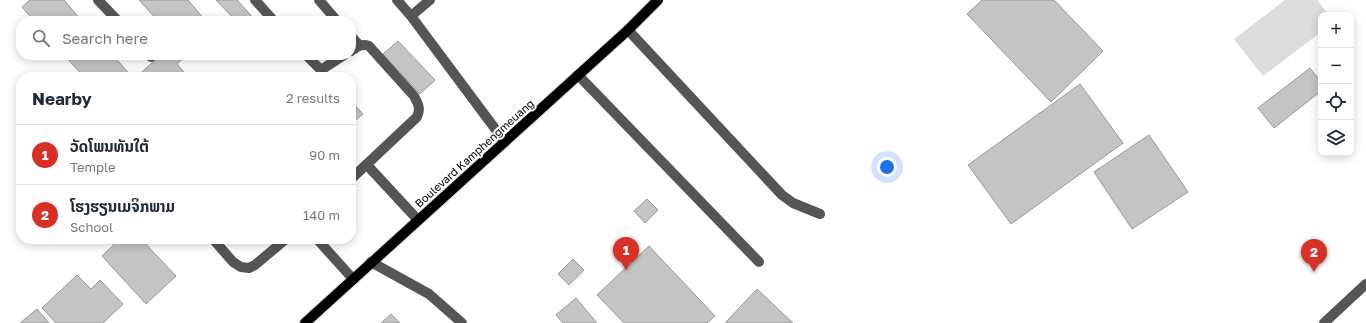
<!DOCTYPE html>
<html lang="en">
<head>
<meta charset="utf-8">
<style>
  :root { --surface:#fff; --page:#f6f6f7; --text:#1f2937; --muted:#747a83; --line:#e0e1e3; --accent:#d93025 }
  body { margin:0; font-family:"Golos Text","Noto Sans Lao",sans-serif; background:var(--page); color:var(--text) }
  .controls { position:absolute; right:12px; top:12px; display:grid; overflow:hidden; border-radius:8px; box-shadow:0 2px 10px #0003 }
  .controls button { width:36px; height:36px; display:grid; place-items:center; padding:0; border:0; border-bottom:1px solid var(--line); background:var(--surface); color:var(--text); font:20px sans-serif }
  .you { position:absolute; left:887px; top:167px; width:14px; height:14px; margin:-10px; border:3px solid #fff; border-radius:50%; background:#1a73e8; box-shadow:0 0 0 6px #1a73e833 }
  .badge { display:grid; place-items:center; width:26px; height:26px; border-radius:50%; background:var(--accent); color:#fff; font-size:13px; font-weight:700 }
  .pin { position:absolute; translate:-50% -33px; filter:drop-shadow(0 1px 2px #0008) }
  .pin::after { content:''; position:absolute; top:21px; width:14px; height:12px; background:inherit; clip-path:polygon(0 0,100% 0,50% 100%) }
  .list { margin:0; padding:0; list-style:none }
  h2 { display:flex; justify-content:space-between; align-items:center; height:52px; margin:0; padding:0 16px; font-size:17px }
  h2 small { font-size:13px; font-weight:400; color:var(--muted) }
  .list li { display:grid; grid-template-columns:26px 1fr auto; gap:12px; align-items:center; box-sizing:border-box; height:60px; padding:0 16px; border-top:1px solid var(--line) }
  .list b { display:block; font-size:15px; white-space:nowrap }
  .list p { margin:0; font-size:13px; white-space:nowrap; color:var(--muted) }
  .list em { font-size:13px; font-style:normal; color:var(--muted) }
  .icon { flex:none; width:22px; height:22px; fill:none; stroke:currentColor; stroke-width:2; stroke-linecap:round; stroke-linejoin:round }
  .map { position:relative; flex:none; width:1366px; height:323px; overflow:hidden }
  .search { position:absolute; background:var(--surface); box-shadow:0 2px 10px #0003; left:16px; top:16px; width:340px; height:44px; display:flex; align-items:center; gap:10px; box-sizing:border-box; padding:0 14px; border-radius:16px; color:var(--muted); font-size:15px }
  .panel { position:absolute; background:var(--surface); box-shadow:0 2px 10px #0003; left:16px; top:72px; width:340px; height:172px; border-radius:16px }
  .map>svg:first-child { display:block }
</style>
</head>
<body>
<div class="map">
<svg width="1366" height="323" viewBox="0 0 1366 323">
  <rect width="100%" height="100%" fill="#fff"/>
  <path fill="#dcdcdc" d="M1285,0H1317L1329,15H1321V32L1263,76L1234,39Z"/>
  <path fill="#c4c4c4" stroke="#999" d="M30,0H64L82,21H34L22,7Z
    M139,0H188L206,21H158Z
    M216,0H237L256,21H236Z
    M982,0H1054L1103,51L1051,102L967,14Z
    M398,41L435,80L420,94L383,54Z
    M64,55H113L132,77H84Z
    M161,55H187L177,64L188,77H136Z
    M1310,68L1321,82V91L1274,128L1258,108Z
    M1080,84L1123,143L1011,224L968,165Z
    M351,101L363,114L351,124Z
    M1149,135L1188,192L1132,229L1094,172Z
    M647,199L658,210L645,223L634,211Z
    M120,239H141L176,276L146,304L102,256Z
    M649,246L715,316L707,323H624L597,295Z
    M573,259L584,270L569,285L558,274Z
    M77,275L91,289L100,280L123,304L103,323H56L42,308Z
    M757,289L793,323H725Z
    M576,298L597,323H563L556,315Z
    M37,309L49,323H20Z
    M391,314L400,323H381Z"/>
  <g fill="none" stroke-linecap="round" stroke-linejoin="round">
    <g stroke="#dbdbdb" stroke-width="12">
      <path id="major" d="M305,323L628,30L658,0"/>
    </g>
    <path stroke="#555" stroke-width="10" d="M98,0L118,21
      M255,0L274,21
      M319,0L337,21
      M397,0L411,16L505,142
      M411,16L430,0
      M628,30L782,195L793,203L820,214
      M351,36L359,45
      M351,51C357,47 362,43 369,46L414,96C418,104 421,108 417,117L351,179
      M149,55L151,57
      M306,55L321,70L344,55
      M578,75L759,262
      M367,165L418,220
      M213,239L233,262L241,267L249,268L255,265L286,239
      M317,239L353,279
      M371,262L429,294L462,323
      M1324,323L1366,284"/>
    <use href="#major" stroke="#000" stroke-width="10"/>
  </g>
  <g text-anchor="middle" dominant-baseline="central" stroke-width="4" stroke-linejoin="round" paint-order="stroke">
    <g font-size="11" fill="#000" stroke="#fff">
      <text transform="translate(474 153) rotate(-42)">Boulevard Kamphengmeuang</text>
    </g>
  </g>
</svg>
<div class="controls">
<button>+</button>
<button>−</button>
<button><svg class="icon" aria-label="locate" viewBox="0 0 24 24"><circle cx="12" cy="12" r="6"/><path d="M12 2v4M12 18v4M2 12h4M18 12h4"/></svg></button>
<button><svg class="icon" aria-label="layers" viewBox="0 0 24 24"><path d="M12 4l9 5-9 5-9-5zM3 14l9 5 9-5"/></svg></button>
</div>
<div class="you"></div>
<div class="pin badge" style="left:626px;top:270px">1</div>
<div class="pin badge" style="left:1314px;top:272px">2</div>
<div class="search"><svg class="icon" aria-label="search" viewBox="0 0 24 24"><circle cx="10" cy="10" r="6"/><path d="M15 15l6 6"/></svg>Search here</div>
<section class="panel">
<h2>Nearby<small>2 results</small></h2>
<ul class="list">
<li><span class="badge">1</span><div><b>ວັດໂພນທັນໃຕ້</b><p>Temple</p></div><em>90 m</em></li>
<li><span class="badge">2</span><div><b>ໂຮງຮຽນເມຈິກພາມ</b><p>School</p></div><em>140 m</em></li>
</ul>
</section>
</div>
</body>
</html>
